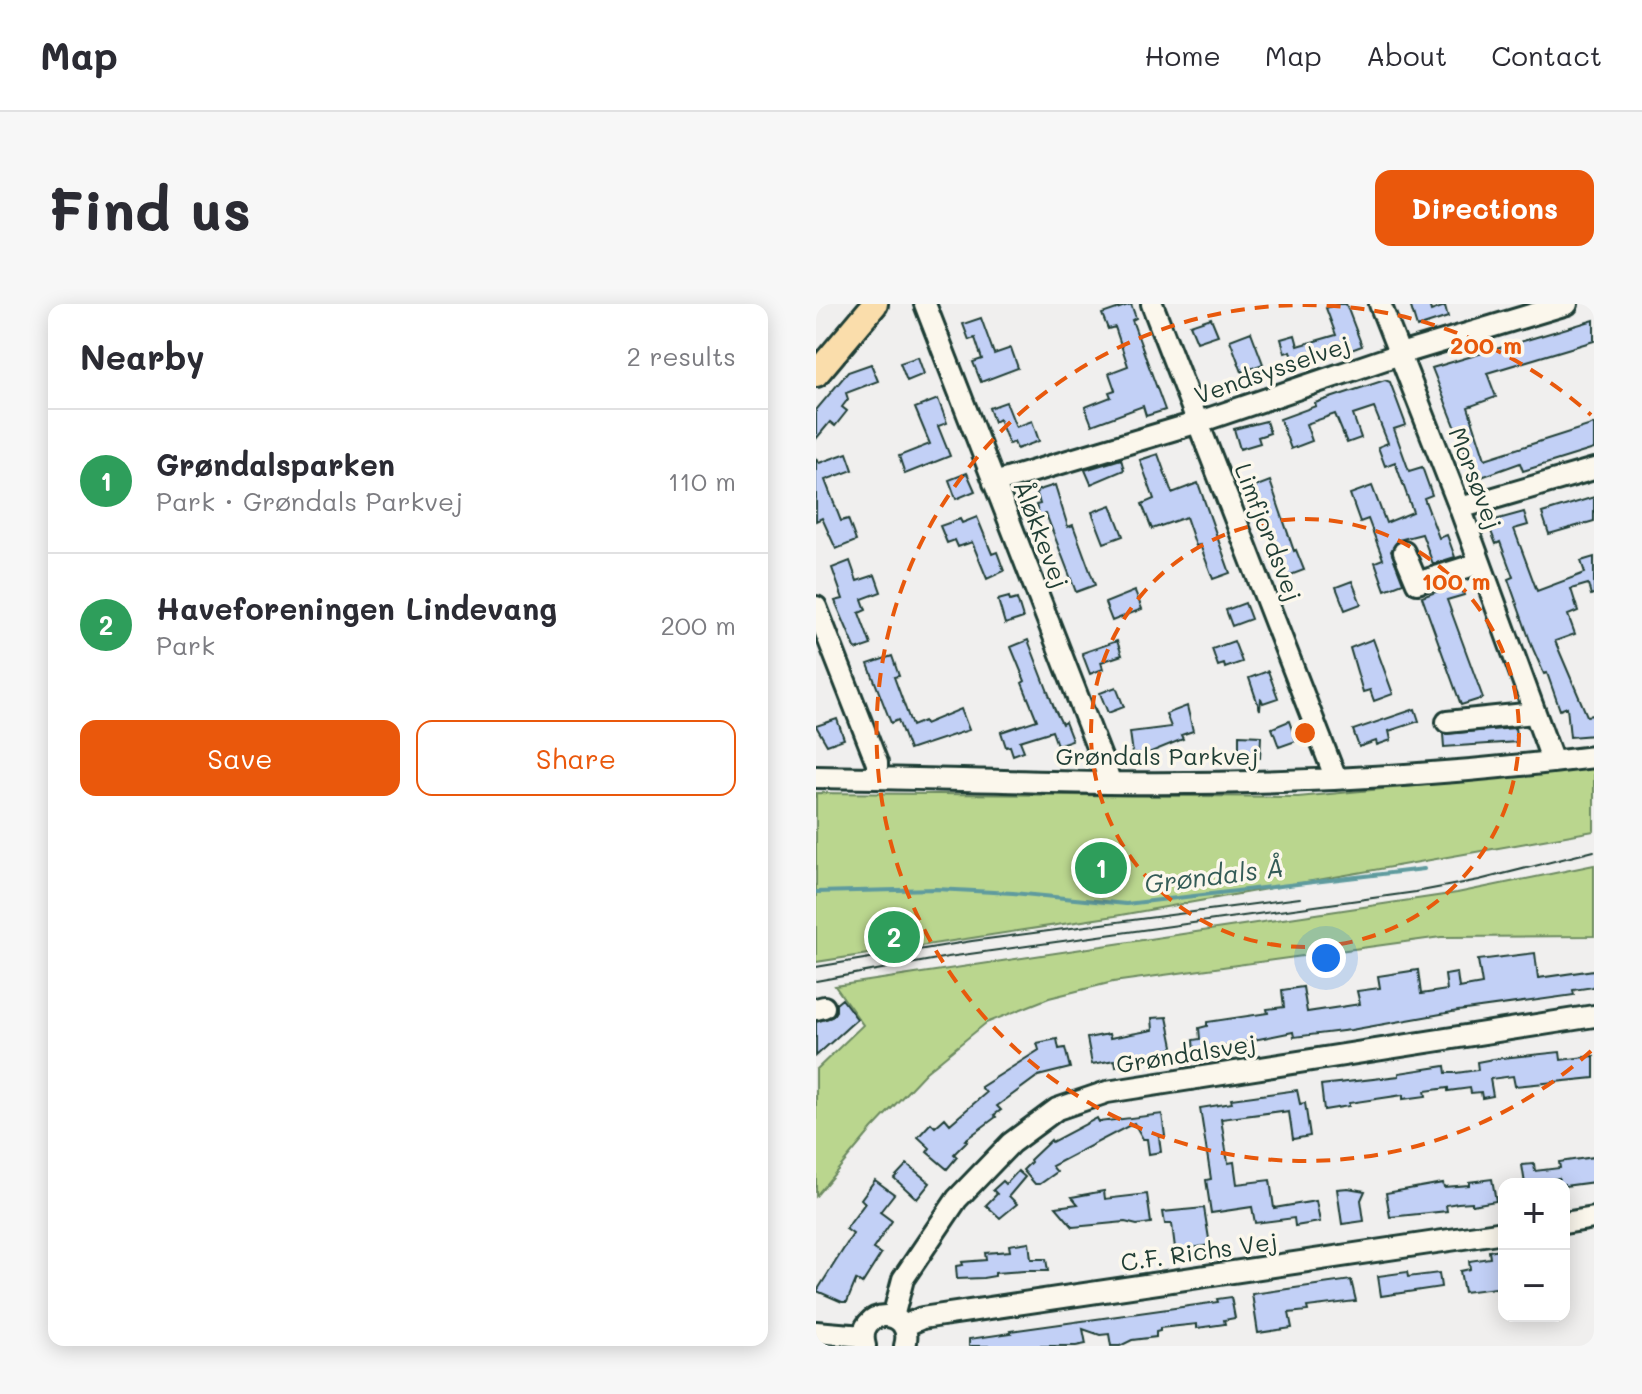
<!DOCTYPE html>
<html lang="en">
<head>
<meta charset="utf-8">
<style>
  :root { --surface:#fff; --page:#f7f7f7; --text:#2b2b33; --muted:#7c7c81; --line:#e1e1e2; --accent:#ea580c }
  body { margin:0; font-family:Mali,sans-serif; background:var(--page); color:var(--text) }
  .controls { position:absolute; right:24px; bottom:24px; display:grid; overflow:hidden; border-radius:16px; box-shadow:0 4px 20px #0003 }
  .controls button { width:72px; height:72px; display:grid; place-items:center; padding:0; border:0; border-bottom:2px solid var(--line); background:var(--surface); color:var(--text); font:40px sans-serif }
  .you { position:absolute; left:510px; top:654px; width:28px; height:28px; margin:-20px; border:6px solid #fff; border-radius:50%; background:#1a73e8; box-shadow:0 0 0 12px #1a73e833 }
  .badge { display:grid; place-items:center; width:52px; height:52px; border-radius:50%; background:var(--accent); color:#fff; font-size:26px; font-weight:700 }
  .pin { position:absolute; translate:-50% -50%; border:4px solid #fff; box-shadow:0 2px 8px #0006 }
  .list { margin:0; padding:0; list-style:none }
  h2 { display:flex; justify-content:space-between; align-items:center; height:104px; margin:0; padding:0 32px; font-size:34px }
  h2 small { font-size:26px; font-weight:400; color:var(--muted) }
  .list li { display:grid; grid-template-columns:52px 1fr auto; gap:24px; align-items:center; box-sizing:border-box; height:144px; padding:0 32px; border-top:2px solid var(--line) }
  .list b { display:block; font-size:30px; white-space:nowrap }
  .list p { margin:0; font-size:26px; white-space:nowrap; color:var(--muted) }
  .list em { font-size:26px; font-style:normal; color:var(--muted) }
  .actions { display:flex; gap:16px; padding:24px 32px }
  .actions a { flex:1; padding:18px 0; border:2px solid var(--accent); border-radius:16px; text-align:center; font-size:28px; color:var(--accent) }
  .actions .main { background:var(--accent); color:#fff }
  .map { position:relative; flex:none; width:778px; height:1042px; overflow:hidden; border-radius:16px }
  header { display:flex; align-items:center; gap:48px; box-sizing:border-box; height:112px; padding:0 40px; background:var(--surface); border-bottom:2px solid var(--line) }
  header strong { font-size:38px }
  nav { display:flex; gap:44px; margin-inline-start:auto; font-size:28px }
  .intro { display:flex; align-items:center; justify-content:space-between; box-sizing:border-box; height:192px; padding:0 48px }
  h1 { margin:0; font-size:56px }
  .button { padding:20px 36px; border-radius:16px; background:var(--accent); color:#fff; font-size:28px; font-weight:700 }
  main { display:flex; gap:48px; padding:0 48px }
  aside { flex:1; background:var(--surface); border-radius:16px; box-shadow:0 4px 20px #0003 }
  .map>svg:first-child { display:block }
</style>
</head>
<body>
<header>
<strong>Map</strong>
<nav><a>Home</a><a>Map</a><a>About</a><a>Contact</a></nav>
</header>
<div class="intro"><h1>Find us</h1><a class="button">Directions</a></div>
<main>
<aside>
<h2>Nearby<small>2 results</small></h2>
<ul class="list">
<li><span class="badge" style="background:#2e9e5b">1</span><div><b>Grøndalsparken</b><p>Park · Grøndals Parkvej</p></div><em>110 m</em></li>
<li><span class="badge" style="background:#2e9e5b">2</span><div><b>Haveforeningen Lindevang</b><p>Park</p></div><em>200 m</em></li>
</ul>
<div class="actions"><a class="main">Save</a><a>Share</a></div>
</aside>
<div class="map">
<svg width="778" height="1042" viewBox="0 0 778 1042">
  <rect width="100%" height="100%" fill="#f0efee"/>
  <filter id="ink" filterUnits="userSpaceOnUse"><feTurbulence type="fractalNoise" baseFrequency=".0125" numOctaves="2"/><feDisplacementMap in="SourceGraphic" scale="16" xChannelSelector="R" yChannelSelector="G"/><feConvolveMatrix kernelMatrix="1 2 1 2 8 2 1 2 1" color-interpolation-filters="sRGB"/></filter>
  <g filter="url(#ink)">
    <path fill="#bad68e" stroke="#6c8a61" stroke-width="2" d="M778,465V527L299,612L0,658V489L482,493Z
      M778,561V632L625,633L297,678L233,694L170,719L110,768L56,825L0,892V766L47,721L19,682L641,589Z"/>
    <g fill="none" stroke-linecap="round" stroke-linejoin="round">
      <path stroke="#5f9b9e" stroke-width="4" d="M0,588L120,585L197,589L310,600L608,565"/>
    </g>
    <path fill="#c2d0f6" stroke="#1f3d34" stroke-width="2" d="M315,0L320,14L316,16L349,106L330,112L327,102L276,121L269,103L295,93L293,88L299,86L293,69L312,62L299,23L292,25L286,10Z
      M522,0H530L546,42L527,49L525,46H521L500,55L501,58L485,63L484,59L479,61L475,47L469,49L465,35L479,31L482,42L520,31L510,4Z
      M594,0H613L615,7L629,2L632,13L601,23Z
      M165,14L178,50L195,44L202,64L165,78L157,58L166,55L159,34L153,36L147,20Z
      M395,14L402,31L381,38L374,21Z
      M778,16V37L671,69L680,93L652,103L669,155L778,120V145L707,167L704,159L660,175L616,64Z
      M435,28L447,60L426,68L414,36Z
      M102,53L108,70L91,77L84,59Z
      M55,60L62,77L30,89L32,95L26,103L31,107L19,122L14,118L0,135V106L32,68Z
      M569,76L574,78L590,121L578,125L593,167L606,163L616,191L608,194L623,234L631,231L639,253L617,260L606,230L582,236L575,247L587,279L569,286L559,258L567,255L552,215L544,218L534,190L556,182L570,219L597,208L579,158L569,162L562,143L572,139L558,104L537,111L545,134L531,139L519,110L490,120L496,137L475,145L464,115L500,102L499,99Z
      M122,95L131,119L122,122L134,152L89,170L83,152L114,140L99,104Z
      M190,98L200,123L216,117L223,137L201,145L198,138L193,140L183,115L178,118L173,104Z
      M450,117L454,129L442,133L444,139L424,145L418,125Z
      M31,149L37,166L9,176L25,217L32,215L40,237L20,245L6,214L0,217V155L3,159Z
      M342,150L356,189L382,179L414,269L397,275L384,241L380,242L370,213L336,225L326,200L338,195L324,156Z
      M305,155L308,166L275,180L269,166Z
      M151,169L159,187L140,195L133,176Z
      M454,177L478,247L480,246L488,266L472,272L459,234L455,236L443,203L440,204L433,185Z
      M239,181L252,223L257,221L279,281L260,288L230,210L223,212L220,201L224,200L220,187Z
      M778,193V217L733,230L726,209Z
      M295,201L307,232L288,239L276,208Z
      M708,208L712,221L698,225L721,287L769,269L765,257L778,253V290L775,291L772,280L755,285L762,307L752,311L759,330L739,337L771,412L778,411V431L754,433L751,403L744,406L731,369L728,370L717,345L692,275L697,273L684,238L680,240L673,222L675,217Z
      M161,213L176,250L181,248L188,267L171,275L156,238L142,243L139,236L131,239L124,222L144,215L146,219Z
      M34,257L41,277L59,271L65,288L46,295L50,306L43,309L55,341L40,346L19,297L27,295L16,264Z
      M536,277L545,300L529,306L520,283Z
      M644,279L648,291L631,296L667,394L645,401L606,293Z
      M319,287L326,305L296,317L289,299Z
      M193,293L194,297L201,295L207,314L189,320L182,296Z
      M429,299L435,315L416,322L410,306Z
      M557,335L577,390L558,397L554,386L547,388L534,344Z
      M212,336L239,406L246,420L249,418L256,436L241,441L236,427L204,437L208,447L197,451L194,442L190,443L185,428L221,416L206,379L209,377L195,343Z
      M301,337L306,351L285,358L287,365L274,370L266,349Z
      M418,337L426,358L409,364L408,360L402,362L396,345Z
      M76,352L83,372L78,373L96,422L108,417L109,420L145,405L153,426L93,446L82,416L75,419L52,360Z
      M452,367L462,394L447,399L445,394L444,406L433,374Z
      M300,383L308,403L292,409L284,389Z
      M371,402L377,427L365,431L367,435L335,448L317,450L314,428L355,423L350,410Z
      M599,405L603,417L573,427L575,436L561,441L560,437L543,443L537,426Z
      M21,415L28,435L11,441L0,422Z
      M473,417L480,437L463,443L456,424Z
      M699,424L701,438L628,443L627,430Z
      M423,431L445,432L444,454L423,453Z
      M719,649L722,674L778,666V683L757,686L758,691L642,707L535,726L478,733L477,728L378,748L377,736L384,735L383,724L391,722V718L452,709L451,705L468,703L466,686L487,683L491,708L531,702L544,700L541,687L564,684L562,672L602,666L605,690L631,686L629,671L641,669L643,684L666,680L662,656Z
      M26,695L41,715L0,752V718L16,713L20,707V700Z
      M351,713L357,742L355,745L341,747L342,752L300,762L299,756L276,760L271,734L293,730L294,734L337,726L336,714Z
      M241,735L243,745L249,744L254,764L222,772L181,802L185,806L178,811L180,813L149,836L151,837L138,850L141,853L131,865L111,848L114,844L102,833L115,819L119,823L129,814L134,820L170,789L165,783L223,746L221,739Z
      M744,748L745,756L778,752V774L699,782L697,772L674,775L677,792L666,794L665,788L655,789L654,784L632,787V784L609,787L610,792L587,795V791L533,799V802L508,806L505,781L583,772V769L629,762L630,769H640L662,766L661,758L677,755Z
      M481,786L484,800L489,799L494,832L477,835L473,808L466,809V807L405,815L412,859L418,858L421,880L454,876L458,904L500,897L504,918L479,922L478,914L439,919L436,903L395,909L390,876L395,875L384,804L416,799L415,795Z
      M346,810L349,832L343,833L345,848L333,850L331,835H327L318,819L236,862L241,868L224,880H219L207,866L215,858L214,856L235,836L236,838L281,814L283,818Z
      M778,853V878L748,882V880H743V874L709,880L706,861L718,860L719,867L744,864L743,858Z
      M91,860L114,879L101,895L78,874Z
      M202,867L209,873L193,892L201,900L184,914L170,901L181,890L177,886L187,877L190,880Z
      M676,875L680,897L656,901V898L642,899L630,901L631,907L574,913L570,889L627,879L628,883L653,881V878Z
      M59,876L78,890L64,908L76,917L57,945L65,950L46,980L40,976L31,998H26L1,987L37,930L30,925L49,899L45,895Z
      M532,884L549,887L545,896L548,917L526,920L521,885Z
      M288,887L289,895L331,890L335,919L321,921L309,918L257,923L240,903L262,900L256,893Z
      M388,904L394,941L364,946L359,944L356,920H349L347,908Z
      M213,938L215,955H230L232,967H208L179,969V972L167,974L141,975L140,962L147,961L146,958L170,956L169,949L194,947L193,941Z
      M684,945L688,983L648,988L644,967L654,965L653,957L674,954L673,947Z
      M591,968L592,973L623,969L625,983L565,992L562,972Z
      M535,976L540,997L491,1003L492,1007L473,1009L476,1024L442,1029L436,990Z
      M415,993L419,1014L408,1016L409,1020L381,1024V1020L344,1024V1027L340,1028V1033L316,1036L304,1042H295L293,1030L284,1031L267,1025L270,1040L260,1042H153V1035L195,1029L194,1027L402,998L401,995Z"/>
    <g fill="none" stroke-linecap="round" stroke-linejoin="round">
      <g stroke="#1f3d34" stroke-width="26">
        <path id="minor" d="M109,0L295,479
          M336,0L520,475
          M564,0L644,204L737,458
          M178,179L383,118L584,50L751,0
          M644,204L778,165
          M588,248L601,279L664,259
          M0,303L61,459V474
          M631,418L719,409
          M0,473C97,474 195,478 292,479C454,481 617,473 778,453
          M0,705L8,703
          M748,919L778,914
          M77,1013L87,975L141,895L195,839L241,805L291,788L778,712
          M88,1022L106,1014L688,928
          M0,1028L47,1032
          M49,1042C38,1002 100,1002 89,1042"/>
      </g>
      <g stroke="#1f3d34" stroke-width="30">
        <path id="major" d="M0,70L59,0"/>
      </g>
      <use href="#minor" stroke="#fbf7ec" stroke-width="20"/>
      <use href="#major" stroke="#faddab" stroke-width="24"/>
      <path stroke="#1f3d34" stroke-width="2" d="M0,663L156,637L484,594
        M0,677L132,653L600,588L663,576L778,547"/>
    </g>
  </g>
  <g fill="none" stroke="#e8590c" stroke-width="4" stroke-dasharray="14 10">
    <circle cx="489" cy="429" r="214"/>
    <path d="M775 747A428 428 0 1 1 775 111"/>
  </g>
  <g text-anchor="middle" dominant-baseline="central" stroke-width="7" stroke-linejoin="round" paint-order="stroke">
    <g font-size="24" fill="#1f3d34" stroke="#fbf7ec">
      <text transform="translate(456 65) rotate(-19)">Vendsysselvej</text>
      <text transform="translate(660 174) rotate(69)">Morsøvej</text>
      <text transform="translate(453 228) rotate(69)">Limfjordsvej</text>
      <text transform="translate(226 230) rotate(69)">Åløkkevej</text>
      <text x="341" y="451">Grøndals Parkvej</text>
      <text transform="translate(370 749) rotate(-9)">Grøndalsvej</text>
      <text transform="translate(383 947) rotate(-8)">C.F. Richs Vej</text>
    </g>
    <g font-size="26" font-style="italic" fill="#345c57" stroke="#fbf7ec">
      <text transform="translate(398 571) rotate(-7)">Grøndals Å</text>
    </g>
  </g>
  <circle cx="489" cy="429" r="12" fill="#e8590c" stroke="#fbf7ec" stroke-width="4"/>
  <g font-size="24" text-anchor="middle" font-weight="bold" fill="#e8590c" stroke="#fbf7ec" stroke-width="7" stroke-linejoin="round" paint-order="stroke">
    <text x="670" y="50">200 m</text>
    <text x="640" y="286">100 m</text>
  </g>
</svg>
<div class="controls">
<button>+</button>
<button>−</button>
</div>
<div class="you"></div>
<div class="pin badge" style="left:285px;top:564px;background:#2e9e5b">1</div>
<div class="pin badge" style="left:78px;top:633px;background:#2e9e5b">2</div>
</div>
</main>
</body>
</html>
